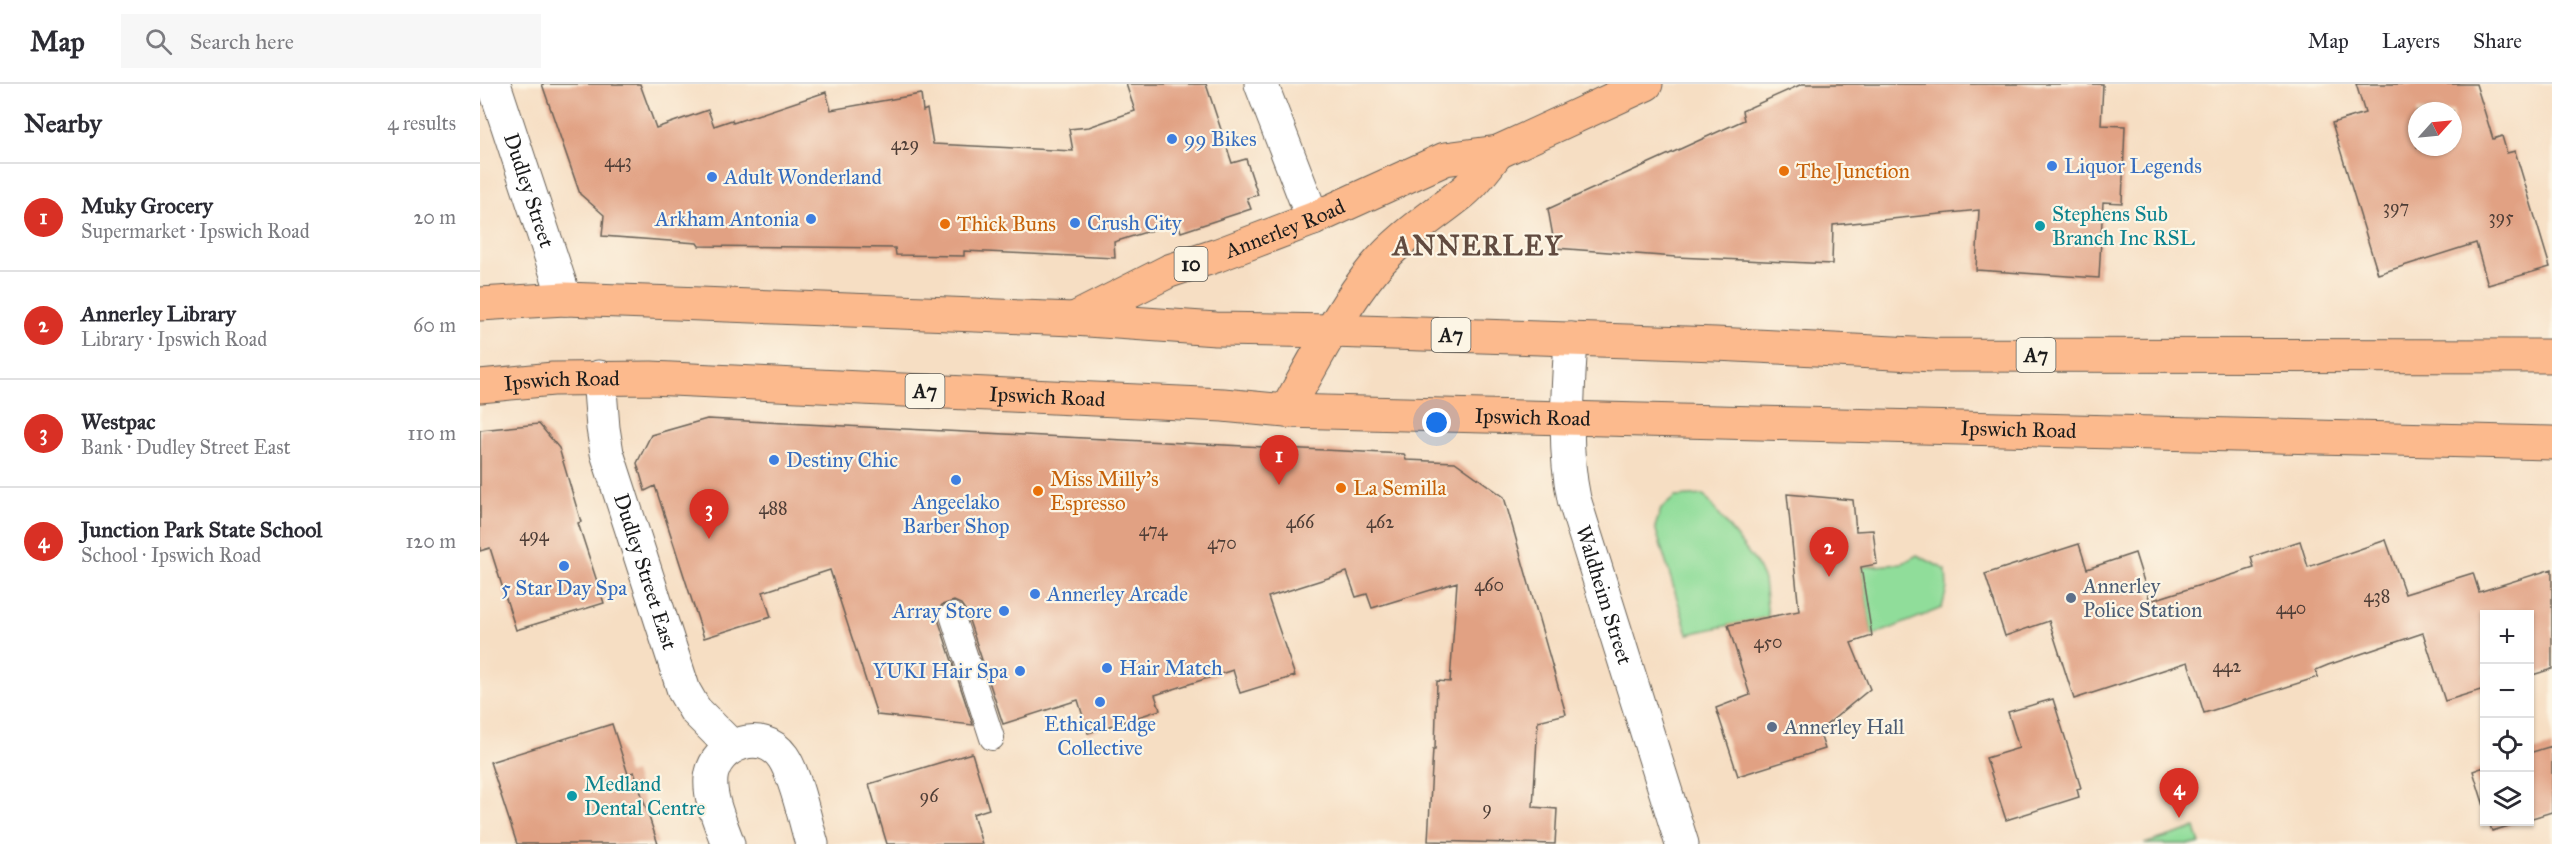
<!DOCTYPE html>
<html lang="en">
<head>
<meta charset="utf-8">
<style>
  :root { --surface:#fff; --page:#f7f7f7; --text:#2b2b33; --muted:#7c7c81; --line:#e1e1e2; --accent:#d93025 }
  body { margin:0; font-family:"IM FELL Great Primer",serif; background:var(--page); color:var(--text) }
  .controls { position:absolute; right:18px; bottom:18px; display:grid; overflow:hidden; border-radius:0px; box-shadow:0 2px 4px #0004 }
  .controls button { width:54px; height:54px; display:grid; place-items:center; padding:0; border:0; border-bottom:2px solid var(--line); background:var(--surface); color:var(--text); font:30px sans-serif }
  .compass { position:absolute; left:1928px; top:18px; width:54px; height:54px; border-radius:50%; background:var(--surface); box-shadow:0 2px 4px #0004; rotate:63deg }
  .you { position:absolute; left:957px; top:339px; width:21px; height:21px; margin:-15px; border:4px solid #fff; border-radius:50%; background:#1a73e8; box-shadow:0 0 0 9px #1a73e833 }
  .badge { display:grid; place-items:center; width:39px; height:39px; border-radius:50%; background:var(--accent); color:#fff; font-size:20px; font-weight:700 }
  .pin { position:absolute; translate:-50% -50px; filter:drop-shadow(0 2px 3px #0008) }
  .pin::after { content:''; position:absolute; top:32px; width:21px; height:18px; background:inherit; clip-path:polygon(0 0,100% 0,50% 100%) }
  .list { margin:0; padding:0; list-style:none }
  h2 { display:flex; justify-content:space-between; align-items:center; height:78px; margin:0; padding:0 24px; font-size:26px }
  h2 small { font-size:20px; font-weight:400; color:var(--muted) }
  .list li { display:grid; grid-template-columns:39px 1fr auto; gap:18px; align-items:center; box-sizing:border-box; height:108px; padding:0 24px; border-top:2px solid var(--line) }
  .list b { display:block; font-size:22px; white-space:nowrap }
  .list p { margin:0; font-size:20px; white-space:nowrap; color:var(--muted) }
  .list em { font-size:20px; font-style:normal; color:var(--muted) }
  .icon { flex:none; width:33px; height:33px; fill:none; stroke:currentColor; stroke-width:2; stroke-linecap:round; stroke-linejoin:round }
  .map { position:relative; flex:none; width:2072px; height:760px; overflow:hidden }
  header { display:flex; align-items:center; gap:36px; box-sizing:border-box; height:84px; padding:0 30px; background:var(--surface); border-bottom:2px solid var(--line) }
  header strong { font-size:28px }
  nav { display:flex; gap:33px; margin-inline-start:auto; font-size:21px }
  .search { width:420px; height:54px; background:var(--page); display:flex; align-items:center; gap:15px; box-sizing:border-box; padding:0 21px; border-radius:0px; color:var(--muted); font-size:22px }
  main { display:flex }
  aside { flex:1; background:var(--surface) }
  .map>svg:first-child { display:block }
</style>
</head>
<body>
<header>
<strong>Map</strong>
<div class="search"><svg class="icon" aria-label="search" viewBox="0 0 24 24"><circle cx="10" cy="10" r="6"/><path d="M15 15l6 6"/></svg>Search here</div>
<nav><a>Map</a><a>Layers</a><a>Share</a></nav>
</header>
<main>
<aside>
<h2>Nearby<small>4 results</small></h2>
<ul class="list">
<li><span class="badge">1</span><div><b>Muky Grocery</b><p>Supermarket · Ipswich Road</p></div><em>20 m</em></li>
<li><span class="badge">2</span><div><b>Annerley Library</b><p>Library · Ipswich Road</p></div><em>60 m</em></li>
<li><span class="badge">3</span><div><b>Westpac</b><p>Bank · Dudley Street East</p></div><em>110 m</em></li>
<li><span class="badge">4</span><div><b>Junction Park State School</b><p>School · Ipswich Road</p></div><em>120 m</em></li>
</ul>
</aside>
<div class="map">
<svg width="2072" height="760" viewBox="0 0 2072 760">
  <rect width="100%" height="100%" fill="#fcf5e5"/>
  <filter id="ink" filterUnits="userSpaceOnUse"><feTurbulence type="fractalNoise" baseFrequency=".0167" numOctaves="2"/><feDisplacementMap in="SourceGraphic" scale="12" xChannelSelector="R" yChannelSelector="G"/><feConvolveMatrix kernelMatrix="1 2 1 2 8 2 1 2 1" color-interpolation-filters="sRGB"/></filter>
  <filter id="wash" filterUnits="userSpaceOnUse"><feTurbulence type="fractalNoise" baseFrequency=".008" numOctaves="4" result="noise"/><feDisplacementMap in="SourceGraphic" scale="24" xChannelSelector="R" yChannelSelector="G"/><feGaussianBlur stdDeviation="1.35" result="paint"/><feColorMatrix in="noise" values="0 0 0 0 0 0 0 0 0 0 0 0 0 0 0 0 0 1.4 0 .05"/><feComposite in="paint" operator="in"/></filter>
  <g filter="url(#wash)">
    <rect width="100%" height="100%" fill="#f6dec3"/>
    <path fill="#90dd9a" stroke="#567c5b" stroke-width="1.5" d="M1224,411L1276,479L1284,496L1288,533L1208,550L1175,443L1181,425L1195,413Z
      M1437,471L1466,486L1467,504L1462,524L1392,552L1381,483L1421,480Z
      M1715,744L1720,760H1664Z"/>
    <g id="blocks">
      <path fill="#e1a183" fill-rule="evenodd" d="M62,0H160L176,44L228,26L234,42L252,36L253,39L346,8L351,26L441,10L443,27L447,25L453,60L593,67L589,45L609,43L655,27L646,0H726L752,79L766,75L778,111L767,114L771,125L701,148L698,138L634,158L635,174L484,167V172L416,171L415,164L219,162L217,159L122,152L124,131L100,110Z
        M1322,0H1623L1621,41L1645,42L1642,119L1623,118L1619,194L1496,186L1499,126L1353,141L1352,180L1196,173L1075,164L1068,125L1264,36L1262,27Z
        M1876,0H1996L2013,55L2022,52L2027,69L2035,67L2070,183L2008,201L1996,159L1898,190L1852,39L1885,29ZM1937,27H1973V63H1937Z
        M227,335L924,370L926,376L975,378L1024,413L1086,630L1058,637L1053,723L1077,725L1075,760L948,757L953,665H955L957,597L970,598L977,498L892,524L887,510L876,513L867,488L788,513L815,592L760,609L753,586L675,611L680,626L608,649L598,616L523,640L486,527L481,520L474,517L462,521L458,527V535L493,641L397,631L350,486L283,508L291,533L224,554L175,402L165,407L157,379L171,351Z
        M59,340L79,364L101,438L98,439L124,519L36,546L10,464L0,467V346Z
        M1307,410L1373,416L1376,447L1393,446L1397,480L1381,483L1392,552L1371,559L1390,605L1345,642L1338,644L1345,665L1258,692L1236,624L1270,611L1248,541L1319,527Z
        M1906,456L1925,510L1993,489L1999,508L2072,485V585L2049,592V531H2004V605L1965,617L1943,549L1848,581L1836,586L1838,593L1724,629L1708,578L1594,615L1569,537L1525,552L1505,490L1599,460L1607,485L1655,469L1670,517L1774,484L1771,473L1820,457L1828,483Z
        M1573,615L1601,704L1597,705L1599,713L1526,736L1506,674L1539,664L1528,628Z
        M132,640L148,690L154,688L178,760H37L10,678Z
        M2072,662V728L2049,735V669Z
        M492,669L509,725L493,730L502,760H407L389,700Z
        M2004,683V722L1993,687Z
        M2009,738H2042L2012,747Z"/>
    </g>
  </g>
  <g filter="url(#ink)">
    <use href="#blocks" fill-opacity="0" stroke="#686056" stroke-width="1.5"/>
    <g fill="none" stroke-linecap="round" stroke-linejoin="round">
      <g stroke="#686056" stroke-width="26">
        <path id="service" d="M472,531L512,654"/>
      </g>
      <g stroke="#686056" stroke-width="35">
        <g id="minor">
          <path id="s1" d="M14,0L85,215"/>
          <path d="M781,0L833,135"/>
          <path id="s2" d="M119,293L123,344L127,369L204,607L215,626L252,663"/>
          <path d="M248,760C241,740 229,715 231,694C235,660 282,643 303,673C316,692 325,737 332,760"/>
        </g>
      </g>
      <g stroke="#686056" stroke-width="35">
        <g id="tertiary">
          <path id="s3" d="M1091,255C1088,309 1083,363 1094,415L1202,760"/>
        </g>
      </g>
      <g stroke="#686056" stroke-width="35">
        <g id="primary">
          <path id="s4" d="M594,235L689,187L738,171L833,135L965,75L1018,68L1166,0"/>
          <path d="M806,327C833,280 861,224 895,183C920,153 952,133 982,109C996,98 1007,81 1018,68"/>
        </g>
      </g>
      <g stroke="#686056" stroke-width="35">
        <g id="trunk">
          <path d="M0,220L85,215L195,219L594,235L736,245L852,247L1236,260L1453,271L2072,272"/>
          <path id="s5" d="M0,302L73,295L171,294L743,321L806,327L2072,359"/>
        </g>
      </g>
      <use href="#service" stroke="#fff" stroke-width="24"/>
      <use href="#minor" stroke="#fff" stroke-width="33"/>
      <use href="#tertiary" stroke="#fff" stroke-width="33"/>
      <use href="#primary" stroke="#fcba8d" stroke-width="33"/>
      <use href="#trunk" stroke="#fcba8d" stroke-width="33"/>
    </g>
  </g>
  <g fill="#3f7fe0" stroke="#fcf5e5" stroke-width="2">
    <circle cx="692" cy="55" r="6"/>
    <circle cx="1572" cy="82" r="6"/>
    <circle cx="232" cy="93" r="6"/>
    <circle cx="331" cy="135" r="6"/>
    <circle cx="595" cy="139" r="6"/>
    <circle cx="294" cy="376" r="6"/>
    <circle cx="476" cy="396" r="6"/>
    <circle cx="84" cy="482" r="6"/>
    <circle cx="555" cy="510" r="6"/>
    <circle cx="524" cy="527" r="6"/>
    <circle cx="627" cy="584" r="6"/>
    <circle cx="540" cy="587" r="6"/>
    <circle cx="620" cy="618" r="6"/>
  </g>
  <g fill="#e8710a" stroke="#fcf5e5" stroke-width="2">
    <circle cx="1304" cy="87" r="6"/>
    <circle cx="465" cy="140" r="6"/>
    <circle cx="861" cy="404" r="6"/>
    <circle cx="558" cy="407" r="6"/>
  </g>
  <g fill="#0f9aa8" stroke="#fcf5e5" stroke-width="2">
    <circle cx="1560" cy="142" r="6"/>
    <circle cx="92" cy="712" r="6"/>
  </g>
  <g fill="#5c6f8a" stroke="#fcf5e5" stroke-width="2">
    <circle cx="1591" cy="514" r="6"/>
    <circle cx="1292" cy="643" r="6"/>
  </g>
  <g text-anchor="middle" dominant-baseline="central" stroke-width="4.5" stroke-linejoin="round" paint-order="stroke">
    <g font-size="18" fill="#4d3d36">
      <text x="425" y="60">429</text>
      <text x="138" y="77">443</text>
      <text x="1916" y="123">397</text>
      <text x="2021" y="133">395</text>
      <text x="293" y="424">488</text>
      <text x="820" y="438">466</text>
      <text x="900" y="438">462</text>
      <text x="673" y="446">474</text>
      <text x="54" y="451">494</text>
      <text x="742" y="459">470</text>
      <text x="1009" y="501">460</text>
      <text x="1897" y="512">438</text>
      <text x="1811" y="524">440</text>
      <text x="1288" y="558">450</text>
      <text x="1747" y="582">442</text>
      <text x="449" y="712">96</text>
      <text x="1007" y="724">9</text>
    </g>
    <g fill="#fcf5e5" stroke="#5f5d58" stroke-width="1.5">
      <rect x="694.5" y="163" width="33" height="34" rx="4.5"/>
      <rect x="951.5" y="234" width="39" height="34" rx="4.5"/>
      <rect x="1536.5" y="254" width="39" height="34" rx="4.5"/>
      <rect x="425.5" y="290" width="39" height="34" rx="4.5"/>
    </g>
    <g font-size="20" font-weight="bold" fill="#1c1c1c">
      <text x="711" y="180">10</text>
      <text x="971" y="251">A7</text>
      <text x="1556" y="271">A7</text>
      <text x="445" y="307">A7</text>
    </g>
    <g font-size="21" fill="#366cbe" stroke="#fcf5e5" text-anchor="start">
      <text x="704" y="55">99 Bikes</text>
      <text x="1584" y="82">Liquor Legends</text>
      <text x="244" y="93">Adult Wonderland</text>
      <text x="319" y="135" text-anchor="end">Arkham Antonia</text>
      <text x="607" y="139">Crush City</text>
      <text x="306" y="376">Destiny Chic</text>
      <text x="476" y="418" text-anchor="middle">Angeelako<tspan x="476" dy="24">Barber Shop</tspan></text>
      <text x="84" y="504" text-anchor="middle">5 Star Day Spa</text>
      <text x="567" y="510">Annerley Arcade</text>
      <text x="512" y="527" text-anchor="end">Array Store</text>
      <text x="639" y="584">Hair Match</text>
      <text x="528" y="587" text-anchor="end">YUKI Hair Spa</text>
      <text x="620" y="640" text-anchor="middle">Ethical Edge<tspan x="620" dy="24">Collective</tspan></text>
    </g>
    <g font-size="21" fill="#c56008" stroke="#fcf5e5" text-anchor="start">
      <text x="1316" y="87">The Junction</text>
      <text x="477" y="140">Thick Buns</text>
      <text x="570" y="395">Miss Milly’s<tspan x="570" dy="24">Espresso</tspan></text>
      <text x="873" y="404">La Semilla</text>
    </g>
    <g font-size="21" fill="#1c1c1c" stroke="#fcf5e5">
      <text stroke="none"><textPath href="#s1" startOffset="112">Dudley Street</textPath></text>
      <text stroke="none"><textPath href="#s4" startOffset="230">Annerley Road</textPath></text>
      <text stroke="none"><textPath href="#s5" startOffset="82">Ipswich Road</textPath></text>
      <text stroke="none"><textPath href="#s5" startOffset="568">Ipswich Road</textPath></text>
      <text stroke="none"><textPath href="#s5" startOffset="1054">Ipswich Road</textPath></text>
      <text stroke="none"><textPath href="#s5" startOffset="1540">Ipswich Road</textPath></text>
      <text stroke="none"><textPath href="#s2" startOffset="201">Dudley Street East</textPath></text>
      <text stroke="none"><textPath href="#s3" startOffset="261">Waldheim Street</textPath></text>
    </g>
    <g font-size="21" fill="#0d838f" stroke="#fcf5e5" text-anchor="start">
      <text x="1572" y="130">Stephens Sub<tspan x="1572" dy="24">Branch Inc RSL</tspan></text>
      <text x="104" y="700">Medland<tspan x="104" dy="24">Dental Centre</tspan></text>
    </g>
    <g font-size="21" fill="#4e5e75" stroke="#fcf5e5" text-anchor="start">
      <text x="1603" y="502">Annerley<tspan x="1603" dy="24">Police Station</tspan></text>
      <text x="1304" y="643">Annerley Hall</text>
    </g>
    <g font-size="27" font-weight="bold" letter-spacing="1.5" fill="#614b40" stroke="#fcf5e5">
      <text x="998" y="161">ANNERLEY</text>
    </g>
  </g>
</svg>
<div class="controls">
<button>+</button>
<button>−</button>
<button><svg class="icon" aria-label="locate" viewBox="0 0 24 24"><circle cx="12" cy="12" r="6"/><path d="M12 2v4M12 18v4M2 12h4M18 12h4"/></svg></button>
<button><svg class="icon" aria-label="layers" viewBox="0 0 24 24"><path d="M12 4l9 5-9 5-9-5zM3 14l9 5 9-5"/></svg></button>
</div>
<svg class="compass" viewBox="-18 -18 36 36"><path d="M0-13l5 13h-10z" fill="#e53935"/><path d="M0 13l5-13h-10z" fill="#7c7c81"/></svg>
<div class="you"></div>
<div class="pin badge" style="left:799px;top:401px">1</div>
<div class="pin badge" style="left:1349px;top:493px">2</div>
<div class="pin badge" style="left:229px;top:455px">3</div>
<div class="pin badge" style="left:1699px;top:734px">4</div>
</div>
</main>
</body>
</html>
